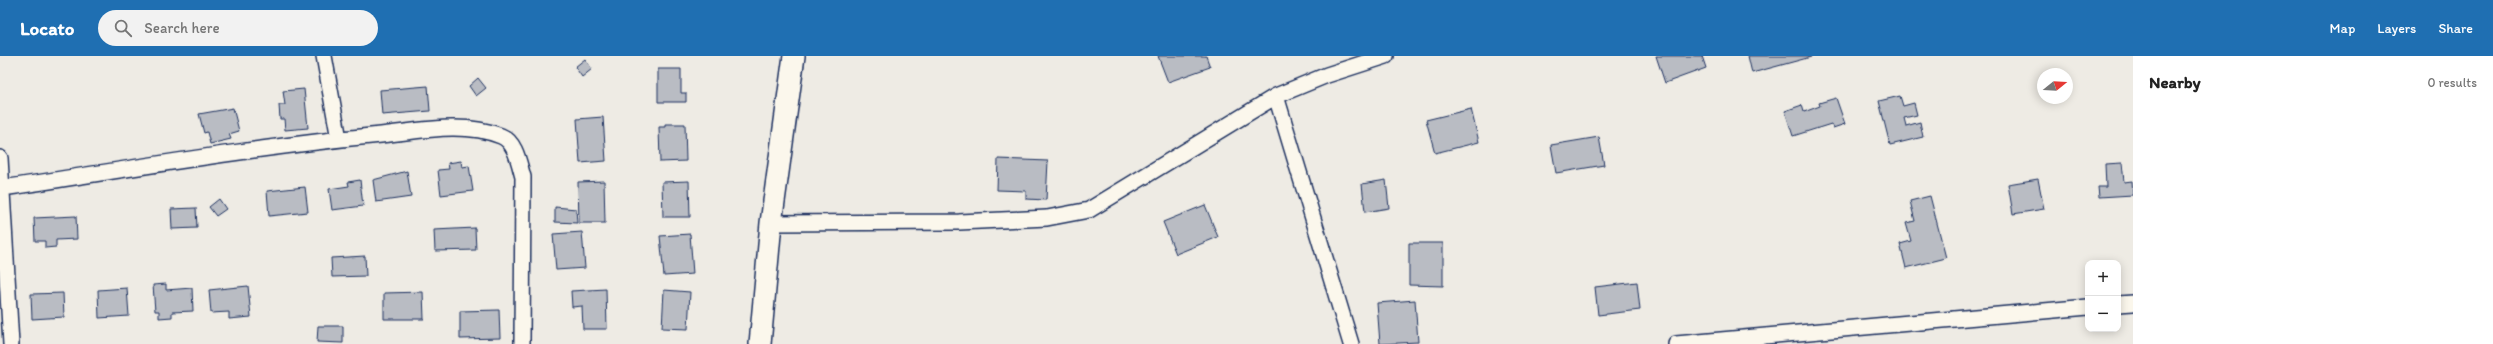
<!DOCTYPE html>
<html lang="en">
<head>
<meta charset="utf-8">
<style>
  :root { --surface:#fff; --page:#f2f2f2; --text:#222; --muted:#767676; --line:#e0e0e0; --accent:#1f6fb2 }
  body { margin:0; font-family:Itim,sans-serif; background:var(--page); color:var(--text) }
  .controls { position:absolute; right:12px; bottom:12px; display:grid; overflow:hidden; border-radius:8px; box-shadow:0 2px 10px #0003 }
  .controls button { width:36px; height:36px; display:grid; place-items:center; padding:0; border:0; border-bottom:1px solid var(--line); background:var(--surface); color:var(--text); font:20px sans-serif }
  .compass { position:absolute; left:2037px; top:12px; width:36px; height:36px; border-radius:50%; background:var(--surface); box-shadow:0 2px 10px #0003; rotate:72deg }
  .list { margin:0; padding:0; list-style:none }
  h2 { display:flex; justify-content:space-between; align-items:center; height:52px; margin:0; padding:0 16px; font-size:17px }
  h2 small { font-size:13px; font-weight:400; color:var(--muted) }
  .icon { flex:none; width:22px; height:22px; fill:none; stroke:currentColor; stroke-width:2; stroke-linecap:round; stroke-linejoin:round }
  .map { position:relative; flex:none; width:2133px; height:288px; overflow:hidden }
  header { display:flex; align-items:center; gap:24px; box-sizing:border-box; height:56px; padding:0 20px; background:var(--accent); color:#fff }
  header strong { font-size:19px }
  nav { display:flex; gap:22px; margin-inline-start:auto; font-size:14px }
  .search { width:280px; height:36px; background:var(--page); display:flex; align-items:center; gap:10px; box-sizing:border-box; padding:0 14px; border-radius:22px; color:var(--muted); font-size:15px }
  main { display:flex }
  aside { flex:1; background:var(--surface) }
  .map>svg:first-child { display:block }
</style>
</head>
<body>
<header>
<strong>Locato</strong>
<div class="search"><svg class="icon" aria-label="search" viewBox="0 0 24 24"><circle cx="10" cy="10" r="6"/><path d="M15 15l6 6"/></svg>Search here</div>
<nav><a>Map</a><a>Layers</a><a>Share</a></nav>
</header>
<main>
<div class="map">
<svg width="2133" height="288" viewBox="0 0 2133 288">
  <rect width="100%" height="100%" fill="#eeebe4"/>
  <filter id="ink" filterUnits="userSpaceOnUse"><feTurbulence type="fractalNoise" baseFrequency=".025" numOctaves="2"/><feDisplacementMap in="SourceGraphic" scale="8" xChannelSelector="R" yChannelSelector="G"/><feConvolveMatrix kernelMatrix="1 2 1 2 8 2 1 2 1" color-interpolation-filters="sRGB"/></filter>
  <g filter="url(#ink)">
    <path fill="#b9bcc3" stroke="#1b2f5e" d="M1158,0H1206L1210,11L1168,26Z
      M1656,0H1702L1706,12L1665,27Z
      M1748,0H1811V1L1752,17Z
      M585,3L592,13L582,21L575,11Z
      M658,13H681V37H686V46H658Z
      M478,22L486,32L476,40L469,30Z
      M428,30L430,55L382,59L380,34Z
      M304,33L308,72L285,74L284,63H280L279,49H285L283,35Z
      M1900,40L1903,50L1914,47L1917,59L1904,62L1906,70L1920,66L1923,81L1890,89L1879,45Z
      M1836,42L1845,68L1833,72L1831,68L1793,80L1785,55L1802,49L1804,56L1820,50L1819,47Z
      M233,52L239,75L229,78L231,83L210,88L207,76L204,77L199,58Z
      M1471,53L1479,86L1435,97L1426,64Z
      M603,61L606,105L580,107L577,63Z
      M665,68H685L686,105L660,106L659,71H665Z
      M1599,81L1604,109L1556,117L1551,89Z
      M998,103L1048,105L1046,144L1026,143V135L997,134Z
      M461,105L462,111L469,110L473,135L441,139L438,114L449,113L448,107Z
      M2122,107L2124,126L2132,125L2133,139L2099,141L2098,131H2106L2105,108Z
      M407,115L411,141L376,146L373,124Z
      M2038,123L2044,153L2013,158L2008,128Z
      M360,124L363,150L332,154L329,133L349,130L348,126Z
      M1386,124L1389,152L1365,156L1362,128Z
      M604,125L605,167H579L578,126Z
      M689,125L690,161H663L662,126Z
      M305,131L308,156L269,160L267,135Z
      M1930,140L1946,202L1906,212L1900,188L1911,185L1906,167L1915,165L1910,145Z
      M219,143L226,153L216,160L209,151Z
      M1205,149L1218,181L1176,198L1163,166Z
      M555,151L576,153L577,167L555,166Z
      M196,152L197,172L172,173L171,153Z
      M76,160L77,183L56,184V191L45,192V185H35L34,162Z
      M475,172L476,194L435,195L434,174Z
      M582,176L585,212L556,214L553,178Z
      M690,178L693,218L664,220L660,180Z
      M1409,187H1443V230L1409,229Z
      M365,200L366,220L332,221L331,202Z
      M1637,226L1640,254L1598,259L1595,231Z
      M166,228V234L192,232L193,255L172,256V261L159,262V255H155L153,229Z
      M248,230L251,261L229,263V256L211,257L209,234Z
      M127,232L129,260L99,262L98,234Z
      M606,233L607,273H583L582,250L572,251L571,235Z
      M664,234L690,236L688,273L662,272Z
      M423,236L424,263H384V237Z
      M63,237L64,261L32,263L31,238Z
      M1415,244L1418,286L1380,288L1377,247Z
      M499,254L500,282L460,283V255Z
      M318,270H343V287L317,286Z"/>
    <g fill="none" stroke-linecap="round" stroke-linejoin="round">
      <g stroke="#1b2f5e" stroke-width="18">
        <path id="minor" d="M324,0L339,83
          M1276,40L1351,288
          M0,102L11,288
          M3,132C129,113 255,91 381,79C419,75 464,65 501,80C516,86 519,108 523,121L522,288
          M771,167L959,166L1047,162L1089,154L1276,40L1327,19L1386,0
          M2118,248L2133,247
          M1676,288L2088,251"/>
      </g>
      <g stroke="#1b2f5e" stroke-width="24">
        <path id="secondary" d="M760,288L771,167L794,0"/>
      </g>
      <use href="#minor" stroke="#fbf7ec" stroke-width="15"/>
      <use href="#secondary" stroke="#fbf7ec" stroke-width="21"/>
    </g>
  </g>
</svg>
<div class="controls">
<button>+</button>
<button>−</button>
</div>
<svg class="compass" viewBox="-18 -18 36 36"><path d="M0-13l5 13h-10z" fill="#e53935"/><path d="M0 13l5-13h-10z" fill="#767676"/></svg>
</div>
<aside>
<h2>Nearby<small>0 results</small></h2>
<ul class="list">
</ul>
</aside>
</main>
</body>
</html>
